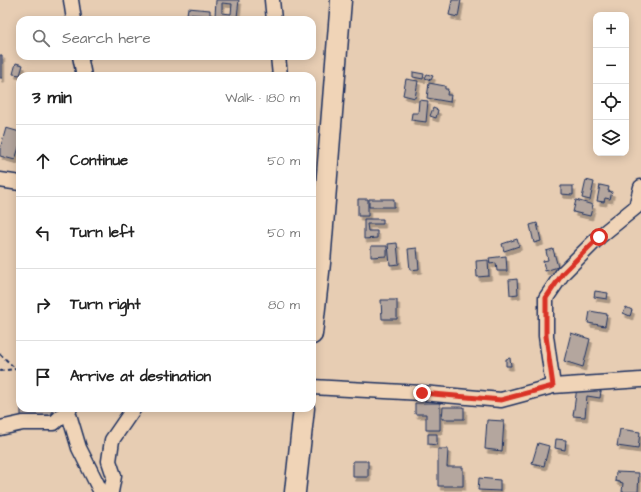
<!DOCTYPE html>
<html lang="en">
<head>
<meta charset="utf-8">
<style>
  :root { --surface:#fff; --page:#f2f2f2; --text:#222; --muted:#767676; --line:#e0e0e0 }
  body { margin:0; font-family:"Architects Daughter",sans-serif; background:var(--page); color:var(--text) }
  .controls { position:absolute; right:12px; top:12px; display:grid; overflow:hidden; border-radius:8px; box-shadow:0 2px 10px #0003 }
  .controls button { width:36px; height:36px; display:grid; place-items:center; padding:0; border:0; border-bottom:1px solid var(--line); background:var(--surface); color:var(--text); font:20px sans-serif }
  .stop { position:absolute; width:12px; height:12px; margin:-9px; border:3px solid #d93025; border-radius:50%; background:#fff }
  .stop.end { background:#d93025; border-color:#fff; box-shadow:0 1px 4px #0008 }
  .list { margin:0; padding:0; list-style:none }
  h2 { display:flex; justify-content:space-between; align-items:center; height:52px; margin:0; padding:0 16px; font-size:17px }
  h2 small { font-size:13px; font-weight:400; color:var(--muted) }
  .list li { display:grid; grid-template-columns:26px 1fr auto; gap:12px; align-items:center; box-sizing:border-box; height:72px; padding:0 16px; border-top:1px solid var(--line) }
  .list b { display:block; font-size:15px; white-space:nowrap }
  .list em { font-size:13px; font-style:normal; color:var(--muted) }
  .icon { flex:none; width:22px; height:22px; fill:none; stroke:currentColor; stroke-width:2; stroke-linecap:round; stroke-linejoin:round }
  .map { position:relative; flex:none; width:641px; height:492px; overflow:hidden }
  .search { position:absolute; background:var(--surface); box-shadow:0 2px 10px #0003; left:16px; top:16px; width:300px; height:44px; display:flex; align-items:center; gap:10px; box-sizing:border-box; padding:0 14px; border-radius:12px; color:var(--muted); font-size:15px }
  .panel { position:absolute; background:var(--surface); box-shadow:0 2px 10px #0003; left:16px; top:72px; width:300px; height:340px; border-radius:12px }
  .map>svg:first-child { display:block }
</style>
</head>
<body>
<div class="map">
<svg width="641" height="492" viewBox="0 0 641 492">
  <defs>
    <filter id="shadow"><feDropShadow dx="2.5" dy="4" stdDeviation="0" flood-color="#0004"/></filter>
  </defs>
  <rect width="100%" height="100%" fill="#e7cdb3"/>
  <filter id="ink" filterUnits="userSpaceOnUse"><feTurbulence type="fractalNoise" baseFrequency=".025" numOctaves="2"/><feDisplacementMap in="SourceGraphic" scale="8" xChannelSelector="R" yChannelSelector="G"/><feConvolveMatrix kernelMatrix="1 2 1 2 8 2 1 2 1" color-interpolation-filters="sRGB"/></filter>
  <g filter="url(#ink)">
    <path fill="#b4a69e" stroke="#1b2f5e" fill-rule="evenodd" filter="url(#shadow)" d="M216,0H239L237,17L215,16ZM222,3L232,4L231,14L222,13Z
      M452,0H461L458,17L449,15Z
      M188,8L210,10V16L187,14Z
      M0,55H2V78H0Z
      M16,63L23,65L20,75L13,74Z
      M413,72L424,74L423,79L413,77Z
      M427,74L433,76L431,80L425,78Z
      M406,79L418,81L415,98L403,95Z
      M429,83L445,86V89H448L447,95H451L450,102L427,98Z
      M419,100L428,101L426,122L411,120L412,113H418Z
      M433,108L438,110L436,118L430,116Z
      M6,128L20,132V144L15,160L0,156V149Z
      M586,180L594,182L590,200L582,198Z
      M600,185L609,187L608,191L612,192L610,199L605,198L604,202L597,201Z
      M561,186H573V195L561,194Z
      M358,199H368V216H358Z
      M369,199H394V207H369Z
      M576,200L593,205L590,216L573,212Z
      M364,219H383V224H367L368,231H377V238L364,239Z
      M537,223L541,241L534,243L530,225Z
      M517,239L519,246L504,251L502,244Z
      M397,243L399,264L390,265L388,244Z
      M371,246H387V256L371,257Z
      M417,248L419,269L410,270L408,249Z
      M553,249L558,267L545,271L543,261L548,260L546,251Z
      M506,256L507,271H497L496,263L490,264L489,258Z
      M488,260L489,276L477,277L476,261Z
      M517,279L518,294L510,295L509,280Z
      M595,291L608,293L607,299L594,297Z
      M381,300H397V319H382Z
      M626,307L632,310L630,316L623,313Z
      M590,311L607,314L605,326L588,323Z
      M571,333L590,339L583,367L564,361Z
      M510,358L511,366H506V359Z
      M577,387L601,391L600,398L587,396L585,417L573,416Z
      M415,403H440V430H426V414H415Z
      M443,407H464V419H442Z
      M21,408H52V417H21Z
      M487,420L504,421L502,451L485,449Z
      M620,429L640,432L638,449L617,446Z
      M428,434H437V445L428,444Z
      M556,439L566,440L565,450L555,448Z
      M538,443L549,446L544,466L532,463Z
      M438,449H448L447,467H463V486H438Z
      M353,461H368V477H353Z
      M616,472L639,473L638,492H622L623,483L615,481Z
      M479,478L500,480V491L478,490Z"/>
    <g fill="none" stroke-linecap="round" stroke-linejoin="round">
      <g stroke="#1b2f5e" stroke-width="17">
        <path id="minor" d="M71,0L74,20
          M272,0L274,20
          M80,56L84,76
          M278,56L280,76
          M0,180L20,183
          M553,386L641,380
          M312,387L422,393L501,400L553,386L546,336V298L563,273L599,237L636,207L641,187
          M67,408L79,448L101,492
          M0,428L23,423H54L70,408
          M111,492L114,476L109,461L112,440L134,408"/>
      </g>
      <g stroke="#1b2f5e" stroke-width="23">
        <path id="highway" d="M312,334L320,263L341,0
          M295,492L304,408"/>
      </g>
      <path stroke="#1b2f5e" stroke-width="2" stroke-dasharray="4 3" stroke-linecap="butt" d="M0,354L20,373
        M0,371L15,369"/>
      <use href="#minor" stroke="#f0d4b7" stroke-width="14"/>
      <use href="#highway" stroke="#f0d4b7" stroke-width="20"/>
    </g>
  </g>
  <g fill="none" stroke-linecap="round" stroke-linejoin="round" filter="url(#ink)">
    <path stroke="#d93025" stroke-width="5" d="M422,393L501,400L553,386L546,336V298L563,273L599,237"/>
  </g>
</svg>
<div class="controls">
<button>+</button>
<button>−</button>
<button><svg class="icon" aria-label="locate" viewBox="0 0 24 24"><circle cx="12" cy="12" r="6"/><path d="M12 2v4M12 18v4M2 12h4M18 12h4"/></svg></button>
<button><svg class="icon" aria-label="layers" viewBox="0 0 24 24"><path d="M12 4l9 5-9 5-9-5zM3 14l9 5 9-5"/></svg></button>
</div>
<div class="stop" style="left:599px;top:237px"></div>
<div class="stop end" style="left:422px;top:393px"></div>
<div class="search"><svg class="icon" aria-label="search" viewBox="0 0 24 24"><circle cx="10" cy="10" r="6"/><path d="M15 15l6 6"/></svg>Search here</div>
<section class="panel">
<h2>3 min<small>Walk · 180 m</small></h2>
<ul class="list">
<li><svg class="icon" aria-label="ahead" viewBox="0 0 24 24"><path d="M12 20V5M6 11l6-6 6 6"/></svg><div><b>Continue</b></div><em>50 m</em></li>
<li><svg class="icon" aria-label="left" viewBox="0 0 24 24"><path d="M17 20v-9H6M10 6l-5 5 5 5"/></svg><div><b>Turn left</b></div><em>50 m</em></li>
<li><svg class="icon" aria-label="right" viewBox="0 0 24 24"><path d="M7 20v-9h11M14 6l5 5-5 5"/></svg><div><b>Turn right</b></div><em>80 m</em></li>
<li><svg class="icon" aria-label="arrive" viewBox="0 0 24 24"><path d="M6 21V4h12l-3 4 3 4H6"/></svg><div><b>Arrive at destination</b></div></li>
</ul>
</section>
</div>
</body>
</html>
